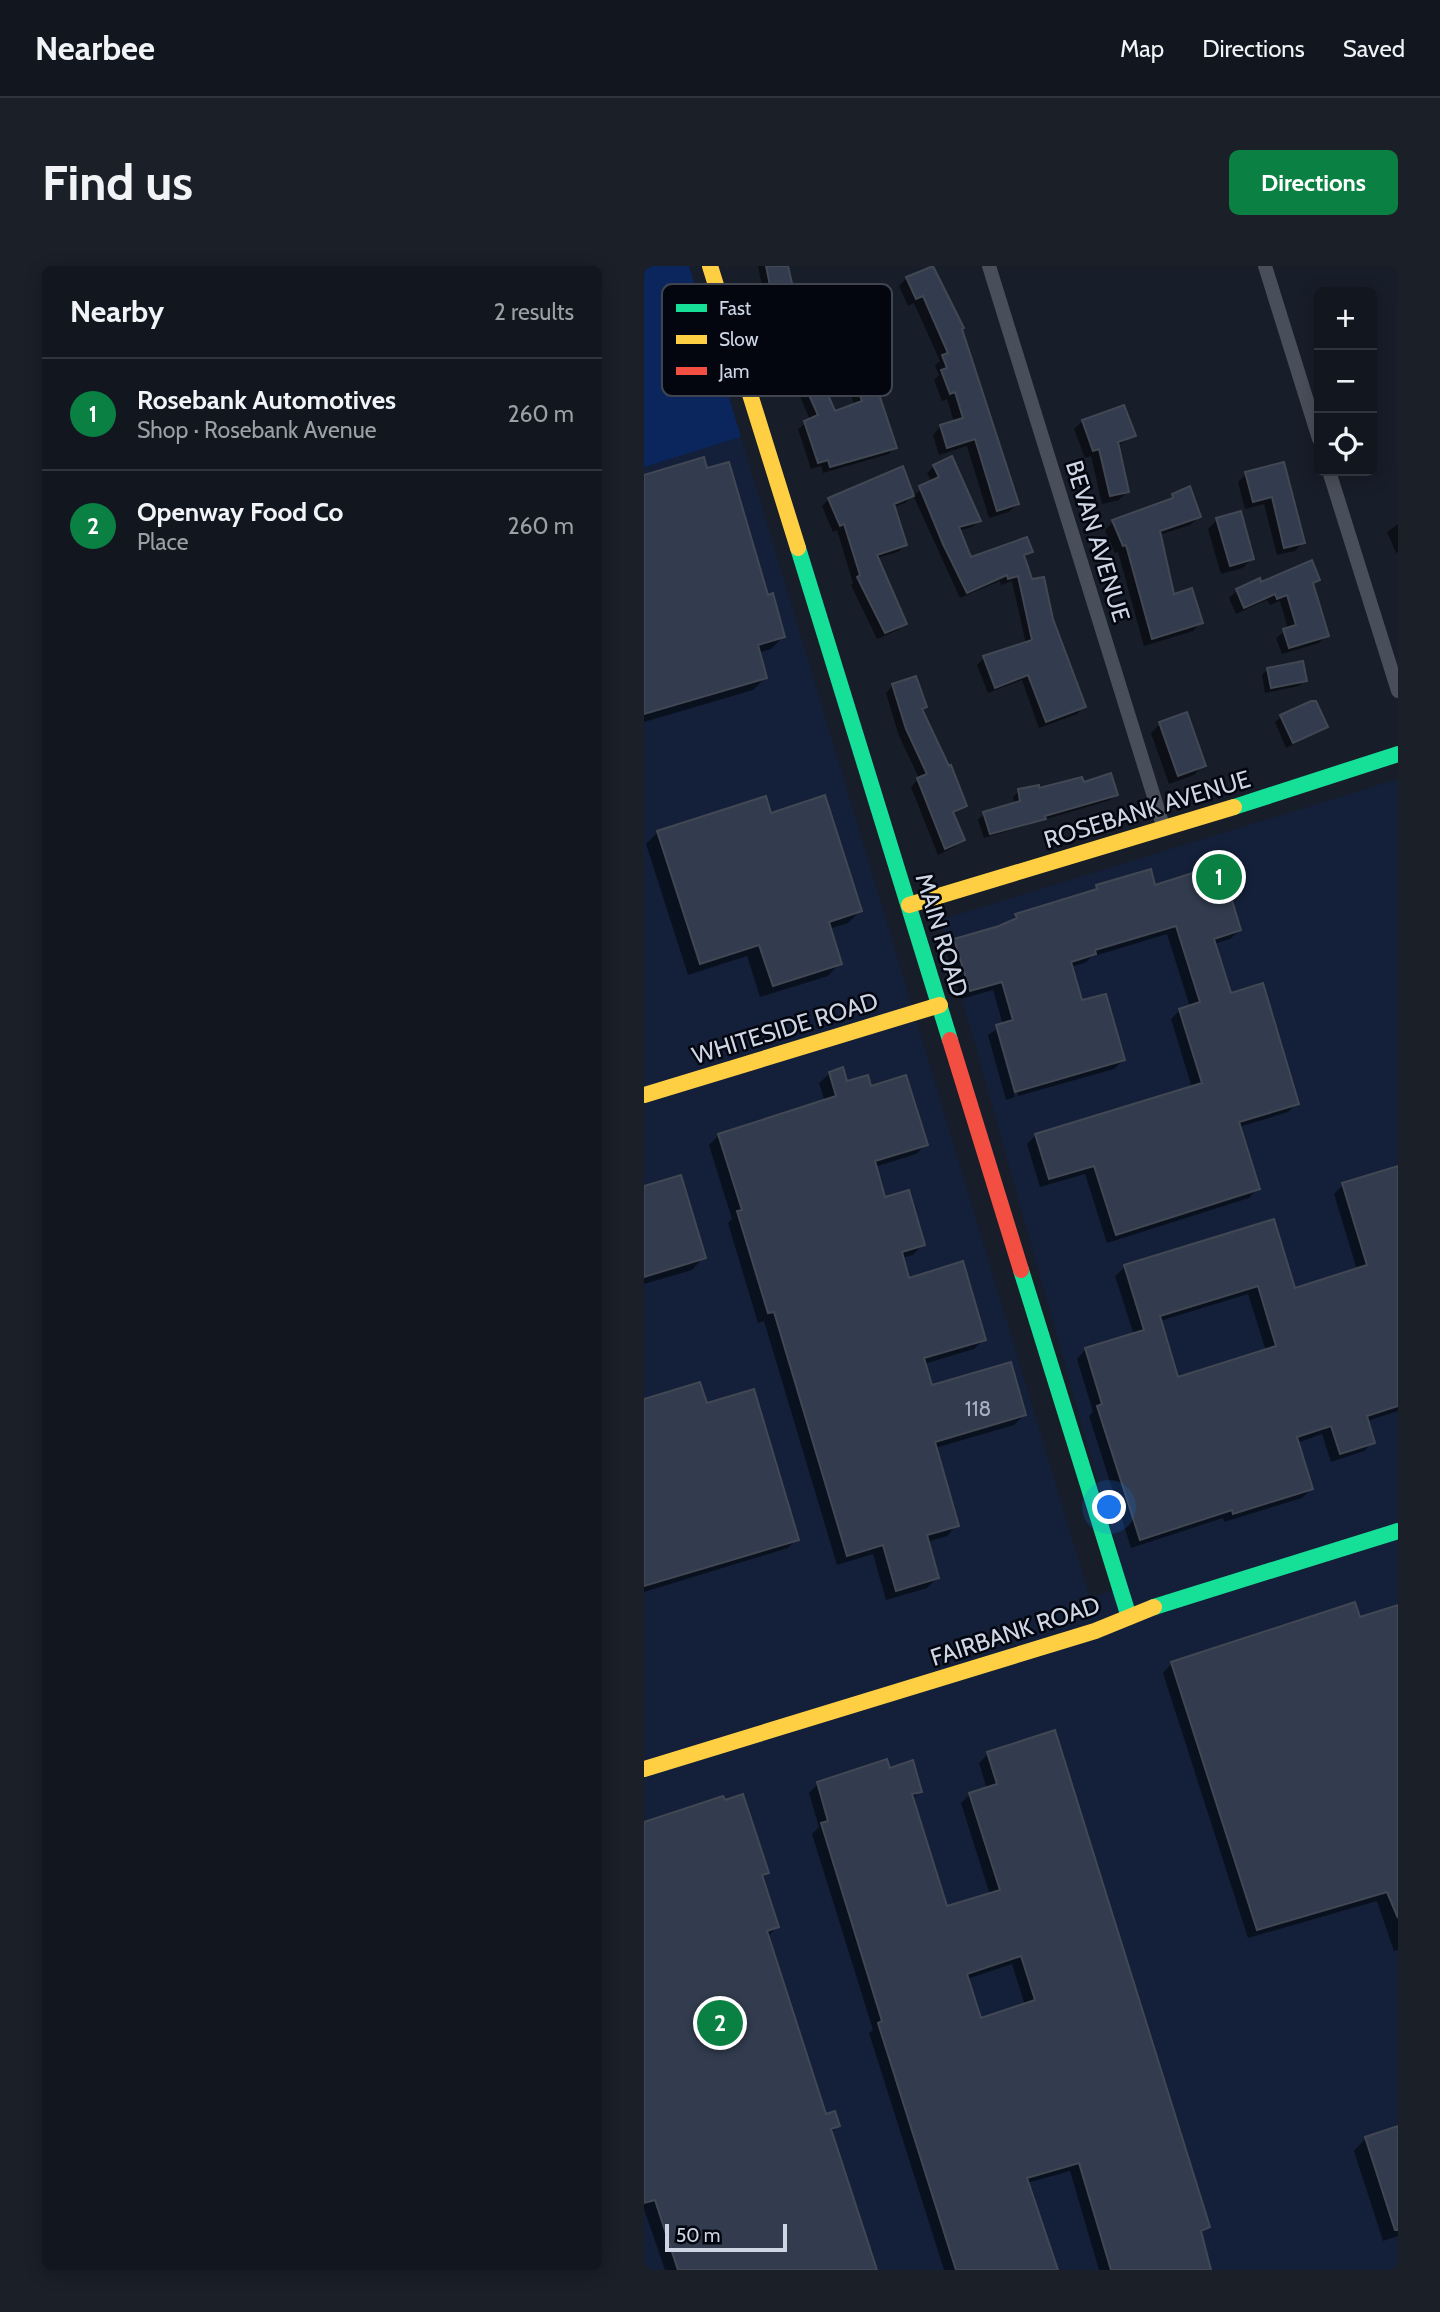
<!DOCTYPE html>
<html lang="en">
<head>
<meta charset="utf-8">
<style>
  :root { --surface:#11161f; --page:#1a1f28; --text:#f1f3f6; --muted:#9c9fa4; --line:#30353d; --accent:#0b8043 }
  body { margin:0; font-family:Cabin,sans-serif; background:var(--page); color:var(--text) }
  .controls { position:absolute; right:21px; top:21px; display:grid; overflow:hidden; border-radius:10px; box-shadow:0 4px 18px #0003 }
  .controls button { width:63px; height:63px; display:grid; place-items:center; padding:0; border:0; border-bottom:2px solid var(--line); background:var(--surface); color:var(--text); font:35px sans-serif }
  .scale { position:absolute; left:21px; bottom:18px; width:122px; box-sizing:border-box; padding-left:7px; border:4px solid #ced6e5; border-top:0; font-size:19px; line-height:24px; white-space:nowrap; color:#ced6e5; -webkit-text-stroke:5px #03060f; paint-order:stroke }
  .you { position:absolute; left:466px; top:1242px; width:24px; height:24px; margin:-18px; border:5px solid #fff; border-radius:50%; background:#1a73e8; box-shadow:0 0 0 10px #1a73e833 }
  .badge { display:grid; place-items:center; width:46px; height:46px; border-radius:50%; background:var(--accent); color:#fff; font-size:23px; font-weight:700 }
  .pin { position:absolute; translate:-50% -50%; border:4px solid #fff; box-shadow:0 2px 7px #0006 }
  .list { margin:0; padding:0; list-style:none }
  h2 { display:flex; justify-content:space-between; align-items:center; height:91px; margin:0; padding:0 28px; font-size:30px }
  h2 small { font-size:23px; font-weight:400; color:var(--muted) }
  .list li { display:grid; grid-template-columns:46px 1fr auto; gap:21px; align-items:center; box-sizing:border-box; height:112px; padding:0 28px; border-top:2px solid var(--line) }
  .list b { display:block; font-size:26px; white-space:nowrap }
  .list p { margin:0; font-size:23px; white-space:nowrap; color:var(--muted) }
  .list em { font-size:23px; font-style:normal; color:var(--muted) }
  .icon { flex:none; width:38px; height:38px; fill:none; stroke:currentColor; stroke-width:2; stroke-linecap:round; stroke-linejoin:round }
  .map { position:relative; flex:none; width:754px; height:2004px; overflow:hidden; border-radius:10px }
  header { display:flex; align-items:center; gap:42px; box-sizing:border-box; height:98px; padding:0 35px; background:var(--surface); border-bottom:2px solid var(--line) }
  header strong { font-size:33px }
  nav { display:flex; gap:38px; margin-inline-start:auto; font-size:24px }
  .intro { display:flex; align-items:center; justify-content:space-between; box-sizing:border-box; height:168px; padding:0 42px }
  h1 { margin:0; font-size:49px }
  .button { padding:18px 32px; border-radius:10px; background:var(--accent); color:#fff; font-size:24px; font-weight:700 }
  main { display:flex; gap:42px; padding:0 42px }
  aside { flex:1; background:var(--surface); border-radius:10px; box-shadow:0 4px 18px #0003 }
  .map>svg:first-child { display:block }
</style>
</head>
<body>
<header>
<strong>Nearbee</strong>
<nav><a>Map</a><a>Directions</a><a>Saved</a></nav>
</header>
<div class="intro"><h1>Find us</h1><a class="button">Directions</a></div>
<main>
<aside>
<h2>Nearby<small>2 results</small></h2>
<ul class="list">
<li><span class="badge">1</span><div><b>Rosebank Automotives</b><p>Shop · Rosebank Avenue</p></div><em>260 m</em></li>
<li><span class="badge">2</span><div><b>Openway Food Co</b><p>Place</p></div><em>260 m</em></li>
</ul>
</aside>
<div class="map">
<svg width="754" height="2004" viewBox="0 0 754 2004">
  <rect width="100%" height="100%" fill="#171d29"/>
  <path fill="#142039" d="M97,171L446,1332L483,1320L296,654L754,513V2004H0V201Z"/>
  <path fill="#0b265d" d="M0,0H45L97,171L0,201Z"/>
  <path fill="#0007" fill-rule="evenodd" d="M114,0H143L149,30L174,84L225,102L251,181L245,188L179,207L177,200L167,203L154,163L166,154L155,128L149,130L141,112L153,103L142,78L132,83L126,70L128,67L118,44L122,40ZM202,115L211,140L190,147L181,125Z
    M263,12L316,64L373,238L365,246L345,252L323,180L295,189L289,169L297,160L310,156L303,133L298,135L290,114L295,109L291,99L296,95L270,37L264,40L255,20Z
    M439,155L490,169L473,180L483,226L475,234L458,238L447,190L441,192L430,163Z
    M639,199L659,277L651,285L633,289L620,238L601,243L594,216L602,208Z
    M290,200L335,254L328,261L314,265L326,293L387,285L380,292L440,441L433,448L395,462L378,414L344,427L333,399L340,392L382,378L368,315L357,319L356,315L316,332L269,229L261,237L249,241L261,279L254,286L233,292L261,358L254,364L233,373L207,319L209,317L193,264L189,266L178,240L185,233L268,230L288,217L283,207Z
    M0,210L123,331L139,371L127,383L114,387L121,412L109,424L0,456Z
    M529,229L555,251L546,259L515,269L529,330L557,357L549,365L500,380L474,286L471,287L461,264L469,256L521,237Z
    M573,254L608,292L599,302L577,308L564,263Z
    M754,258V286L752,287L743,266Z
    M674,313L668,320L683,369L675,377L638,388L632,372L644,363L636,335L626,339L623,334L592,348L585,332L593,325L615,315L616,319Z
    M624,403L661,415L655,420L621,427L618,409Z
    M249,419L281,441L277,444L321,540L309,549L319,573L312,580L294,589L267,521L275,512L255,470L242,427Z
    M671,437L682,461L642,482L631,456L637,451Z
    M516,458L559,499L550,509L525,518L507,467Z
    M439,518L472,528L466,534L340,572L334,554L340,548L370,538L369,531L375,525Z
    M126,549L216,645L204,657L185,663L196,697L184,710L116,731L103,690L44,709L2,578L14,566Z
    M453,621H510L596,664L586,673L570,678L586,729L653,837L644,846L595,861L614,922L605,932L463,977L441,908L396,921L383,878L392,869L548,822L527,753L536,744L546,741L523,668L447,691L441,697L426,701L436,736L479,794L470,803L374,830L355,764H352L371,831L362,834L344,769L359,759L349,724L317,733L302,684L311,675L365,657L372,649L448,626Z
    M186,807L202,817L226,822L282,878L272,888L231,901L240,933L279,978L269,989L258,992L264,1014L340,1073L330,1083L280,1098L287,1121L380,1149L370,1159L291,1182L313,1259L303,1270L283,1276L293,1312L283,1322L242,1334L229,1288L193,1299L120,1055L114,1057L84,957L88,953L65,879L75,869L181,836L175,817Z
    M754,902V1145L723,1155L729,1176L720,1185L687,1196L678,1168L653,1177L667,1223L658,1232L580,1256L579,1252L487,1282L445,1150L449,1146L433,1093L442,1083L490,1069L471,1010L481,1001L650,1024L713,1004L690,928L699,919ZM604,1028L622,1085L533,1113L516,1055Z
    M0,922L60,991L48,1004L0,1018Z
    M0,1134L61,1139L153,1273L144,1282L0,1326Z
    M754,1341V1684L750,1685L733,1635L604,1672L519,1407L528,1397L714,1353Z
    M344,1488L564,1961L556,1969L566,2004H455L426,1905L383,1917L413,2004H300L225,1767L229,1764L168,1568L175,1561L165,1527L174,1518L245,1504L276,1525L268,1533L302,1642L346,1629L317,1537L326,1528L343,1523L335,1497ZM368,1698L381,1739L336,1755L323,1713Z
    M0,1557L123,1607L117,1612L133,1661L123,1671L181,1850L194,1860L187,1867L231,2004H21L0,1943Z
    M754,1862V1970L739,1975L710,1885L722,1872Z"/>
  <path fill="#323c4e" stroke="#424853" stroke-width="2" fill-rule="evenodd" d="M122,0H144L151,30L175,82L214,64L230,99L226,101L253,182L186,201L184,194L174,197L160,155L174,149L162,122L156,125L147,104L160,98L149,73L139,77L131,61L134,60L124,35L129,34ZM209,109L218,135L191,145L181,122Z
    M289,0L320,62L318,63L375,238L353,245L331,173L303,182L296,159L319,152L311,126L306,128L297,104L303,102L298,89L304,87L279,30L272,33L262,11Z
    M480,139L492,170L474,176L485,226L466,230L455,183L449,185L438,154Z
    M308,190L337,255L315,261L327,291L383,271L389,286L380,289L388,313L400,311L409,353L442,441L402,456L384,409L351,422L339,390L388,374L374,310L364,313L363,309L323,327L299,278L275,220L295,211L289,199Z
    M60,191L63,202L85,196L124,329L129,327L141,371L114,379L123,412L0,448V209Z
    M640,196L661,277L640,282L628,231L609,236L601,206Z
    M259,200L270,230L250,238L263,279L233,289L263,358L241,367L213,311L216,309L200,258L196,260L184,232Z
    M546,220L557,251L516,265L530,328L548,322L559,357L508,373L482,279L479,280L468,254L529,232L528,228Z
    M597,245L610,293L586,300L572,252Z
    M668,294L676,314L669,317L685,370L645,382L639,363L652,359L643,329L633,333L631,328L600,342L592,323L616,312L617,316Z
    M659,395L663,415L627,422L623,402Z
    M272,410L283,441L278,443L305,500L307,499L323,540L309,546L321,574L301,583L273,512L283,508L262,463L248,418Z
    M667,435H672L684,461L649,477L636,449Z
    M543,446L562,500L534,510L515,456Z
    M467,507L474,529L401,550L402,553L346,568L339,546L376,535L374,523L395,519V522L438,511L440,516Z
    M181,529L218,645L185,656L198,698L129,720L115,679L56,698L13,565L122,530L127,547Z
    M577,598L597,664L570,673L587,727L619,717L655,838L595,856L616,923L472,969L450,900L405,913L391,868L558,817L535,743L556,736L532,660L451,684L452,688L427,696L438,734L462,728L481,794L371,826L352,759L369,754L358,716L326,725L310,673L355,660L373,652L371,648L453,623L452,619L507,603L511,619Z
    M199,801L203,815L224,809L227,820L262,809L284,879L231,895L241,931L265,924L281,979L258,986L265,1012L319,995L342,1074L280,1092L288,1119L367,1096L382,1149L291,1176L315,1260L283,1269L295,1312L252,1325L239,1279L203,1290L130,1046L124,1047L93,945L98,944L74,868L192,830L185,806Z
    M754,900V1140L723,1150L731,1177L696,1188L687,1160L653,1171L669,1223L589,1248L588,1244L496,1274L453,1140L458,1138L441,1082L500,1064L480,999L630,953L651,1022L723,999L698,917ZM614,1020L632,1080L534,1111L516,1050Z
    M37,909L62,992L0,1011V920Z
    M56,1116L63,1137L110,1123L155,1274L0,1320V1133Z
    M711,1336L716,1351L754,1339V1652L743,1626L613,1664L527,1396Z
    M411,1464L566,1961L557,1965L567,2004H467L435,1897L383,1912L414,2004H312L234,1757L238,1755L177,1557L184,1555L173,1516L243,1493L246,1502L269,1494L278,1526L268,1528L303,1640L356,1624L325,1527L353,1518L343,1486ZM377,1690L391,1734L337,1752L323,1708Z
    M99,1528L125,1607L118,1609L135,1661L123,1665L182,1848L191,1845L196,1860L187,1863L233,2004H34L11,1934L0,1937V1556L79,1530L81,1534Z
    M754,1860V1964H751L721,1871Z"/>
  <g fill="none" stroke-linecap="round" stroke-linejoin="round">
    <path stroke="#494f5a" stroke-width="14" d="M345,0L520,563
      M621,0L675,173
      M685,205L754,425"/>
    <path stroke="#16e098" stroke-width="16" d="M154,282L306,774
      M590,541L754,488
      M377,1004L485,1351
      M510,1341L754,1265"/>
    <path stroke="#ffcf43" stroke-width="16" d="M66,0L154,282
      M265,639L590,541
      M0,829L296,739
      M0,1503L451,1365L510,1341"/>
    <path stroke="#f24e42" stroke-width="16" d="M306,774L377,1004"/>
  </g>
  <g text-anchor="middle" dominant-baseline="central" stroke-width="5" stroke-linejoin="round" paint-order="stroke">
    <g font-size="21" fill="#a7b0bf">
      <text x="334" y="1142">118</text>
    </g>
    <g font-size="24" fill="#ced6e5" stroke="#03060f">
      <text transform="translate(454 275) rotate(73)">BEVAN AVENUE</text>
      <text transform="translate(503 543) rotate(-17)">ROSEBANK AVENUE</text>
      <text transform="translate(298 669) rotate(73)">MAIN ROAD</text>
      <text transform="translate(141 762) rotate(-17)">WHITESIDE ROAD</text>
      <text transform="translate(371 1365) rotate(-18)">FAIRBANK ROAD</text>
    </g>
  </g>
  <rect x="18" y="18" width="230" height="112" rx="10" fill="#03060f" stroke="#40444f" stroke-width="2"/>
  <rect x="32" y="38" width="31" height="8" fill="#16e098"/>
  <rect x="32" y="69" width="31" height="9" fill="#ffcf43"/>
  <rect x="32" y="101" width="31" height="8" fill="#f24e42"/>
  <g font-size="19" fill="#ced6e5">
    <text x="75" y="49">Fast</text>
    <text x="75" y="80">Slow</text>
    <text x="75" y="112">Jam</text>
  </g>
</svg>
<div class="controls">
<button>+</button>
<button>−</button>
<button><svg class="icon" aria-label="locate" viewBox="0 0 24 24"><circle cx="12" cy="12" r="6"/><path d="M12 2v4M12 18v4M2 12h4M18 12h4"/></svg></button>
</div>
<div class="scale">50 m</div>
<div class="you"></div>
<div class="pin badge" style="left:575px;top:611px">1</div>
<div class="pin badge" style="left:76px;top:1757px">2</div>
</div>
</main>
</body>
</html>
